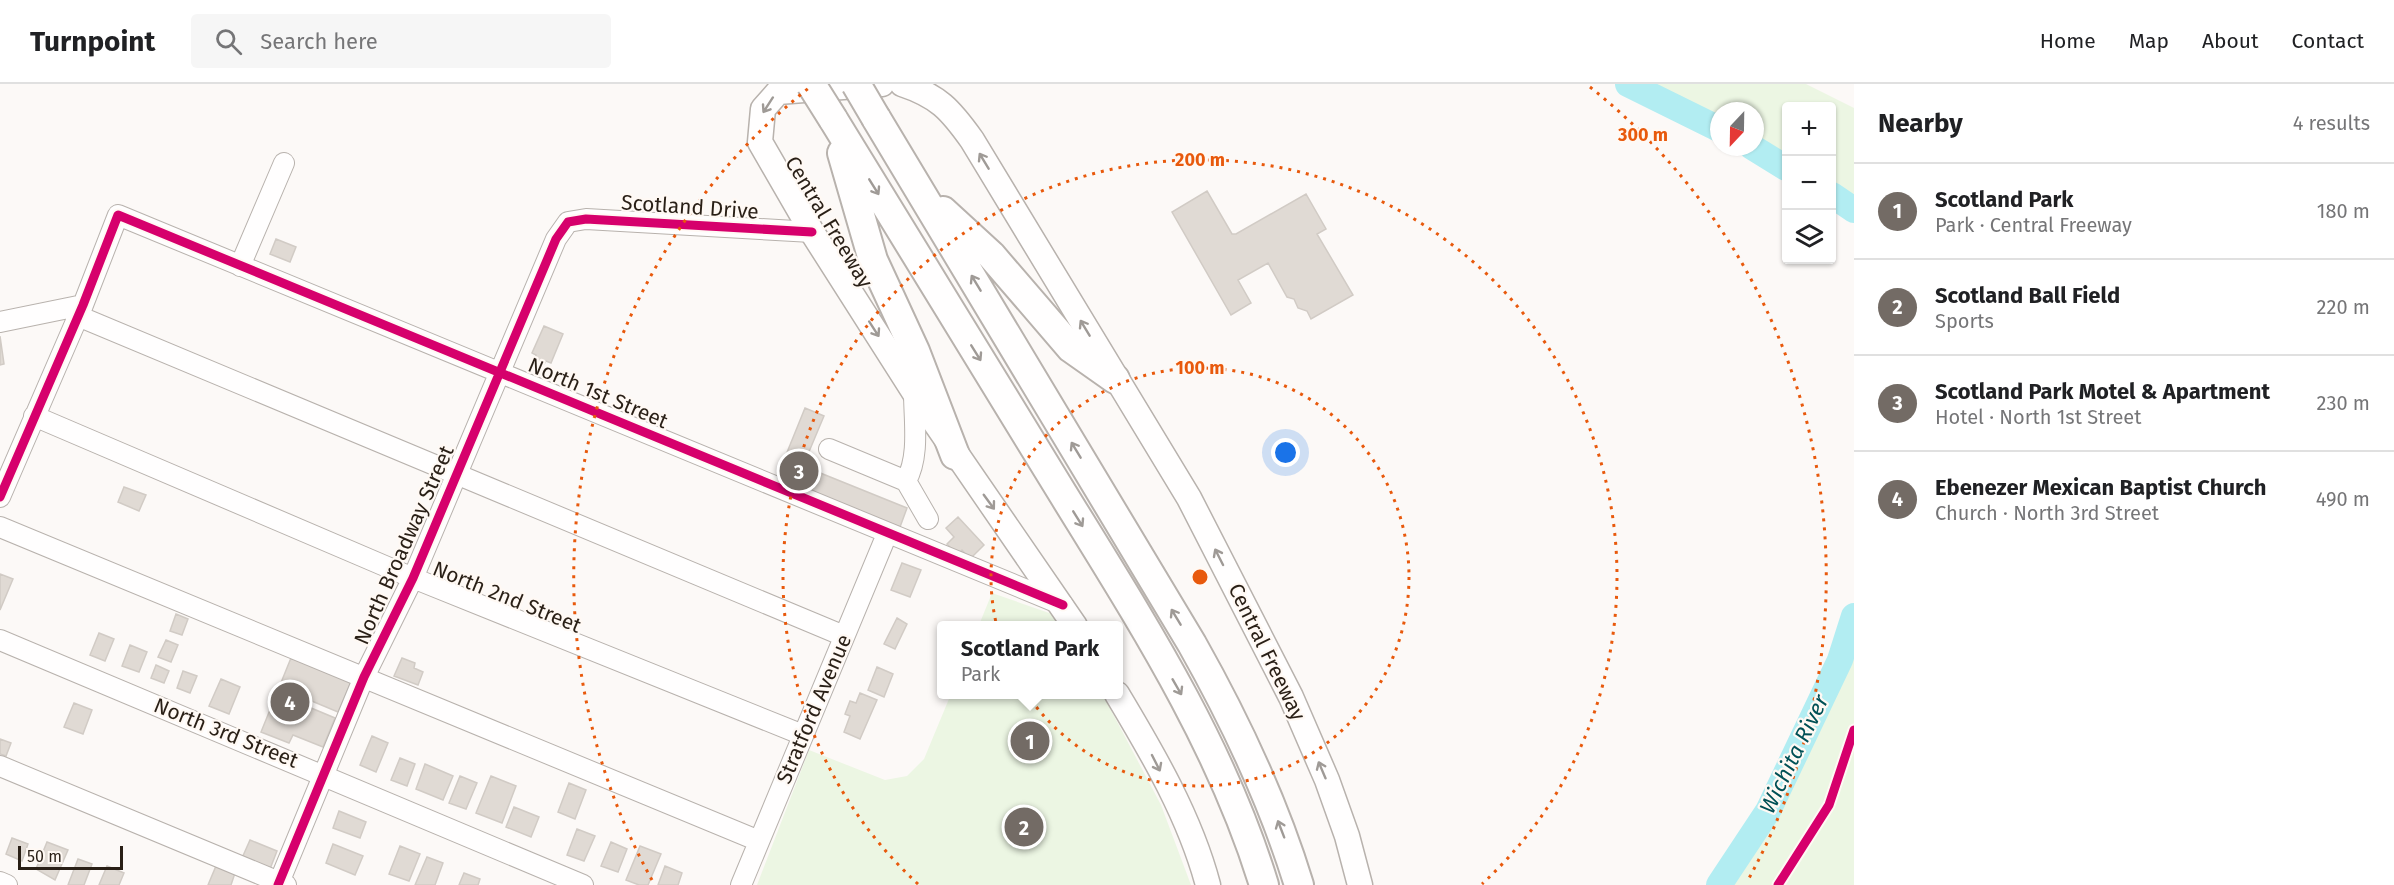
<!DOCTYPE html>
<html lang="en">
<head>
<meta charset="utf-8">
<style>
  :root { --surface:#fff; --page:#f6f6f6; --text:#202124; --muted:#757577; --line:#e0e0e0; --accent:#736b65 }
  body { margin:0; font-family:"Fira Sans",sans-serif; background:var(--page); color:var(--text) }
  .controls { position:absolute; right:18px; top:18px; display:grid; overflow:hidden; border-radius:6px; box-shadow:0 2px 4px #0004 }
  .controls button { width:54px; height:54px; display:grid; place-items:center; padding:0; border:0; border-bottom:2px solid var(--line); background:var(--surface); color:var(--text); font:30px sans-serif }
  .compass { position:absolute; left:1710px; top:18px; width:54px; height:54px; border-radius:50%; background:var(--surface); box-shadow:0 2px 4px #0004; rotate:202deg }
  .scale { position:absolute; left:18px; bottom:15px; width:105px; box-sizing:border-box; padding-left:6px; border:3px solid #291f16; border-top:0; font-size:16px; line-height:21px; white-space:nowrap; color:#291f16; -webkit-text-stroke:4px #fff9f4; paint-order:stroke }
  .you { position:absolute; left:1286px; top:369px; width:21px; height:21px; margin:-15px; border:4px solid #fff; border-radius:50%; background:#1a73e8; box-shadow:0 0 0 9px #1a73e833 }
  .badge { display:grid; place-items:center; width:39px; height:39px; border-radius:50%; background:var(--accent); color:#fff; font-size:20px; font-weight:700 }
  .pin { position:absolute; translate:-50% -50%; border:3px solid #fff; box-shadow:0 2px 6px #0006 }
  .popup { position:absolute; left:937px; top:537px; width:186px; height:78px; box-sizing:border-box; display:grid; place-content:center; border-radius:6px; background:var(--surface); filter:drop-shadow(0 2px 4px #0005); font-size:20px; white-space:nowrap; color:var(--muted) }
  .popup b { font-size:22px; color:var(--text) }
  .popup::after { content:''; position:absolute; left:50%; top:100%; margin-left:-12px; border:12px solid transparent; border-top-color:var(--surface) }
  .list { margin:0; padding:0; list-style:none }
  h2 { display:flex; justify-content:space-between; align-items:center; height:78px; margin:0; padding:0 24px; font-size:26px }
  h2 small { font-size:20px; font-weight:400; color:var(--muted) }
  .list li { display:grid; grid-template-columns:39px 1fr auto; gap:18px; align-items:center; box-sizing:border-box; height:96px; padding:0 24px; border-top:2px solid var(--line) }
  .list b { display:block; font-size:22px; white-space:nowrap }
  .list p { margin:0; font-size:20px; white-space:nowrap; color:var(--muted) }
  .list em { font-size:20px; font-style:normal; color:var(--muted) }
  .icon { flex:none; width:33px; height:33px; fill:none; stroke:currentColor; stroke-width:2; stroke-linecap:round; stroke-linejoin:round }
  .map { position:relative; flex:none; width:1854px; height:801px; overflow:hidden }
  header { display:flex; align-items:center; gap:36px; box-sizing:border-box; height:84px; padding:0 30px; background:var(--surface); border-bottom:2px solid var(--line) }
  header strong { font-size:28px }
  nav { display:flex; gap:33px; margin-inline-start:auto; font-size:21px }
  .search { width:420px; height:54px; background:var(--page); display:flex; align-items:center; gap:15px; box-sizing:border-box; padding:0 21px; border-radius:6px; color:var(--muted); font-size:22px }
  main { display:flex }
  aside { flex:1; background:var(--surface) }
  .map>svg:first-child { display:block }
</style>
</head>
<body>
<header>
<strong>Turnpoint</strong>
<div class="search"><svg class="icon" aria-label="search" viewBox="0 0 24 24"><circle cx="10" cy="10" r="6"/><path d="M15 15l6 6"/></svg>Search here</div>
<nav><a>Home</a><a>Map</a><a>About</a><a>Contact</a></nav>
</header>
<main>
<div class="map">
<svg width="1854" height="801" viewBox="0 0 1854 801">
  <rect width="100%" height="100%" fill="#fcf9f7"/>
  <path fill="#ecf6e3" d="M1628,0H1806L1854,24V126L1832,111V22H1786V84L1752,63H1755V27H1719V45Z
    M992,509L1052,530L1060,541H979Z
    M1854,532V801H1719L1768,727L1840,576Z
    M951,610L1103,611L1161,721L1191,801H757L809,666L885,696L907,692L924,675Z"/>
  <g fill="none" stroke-linecap="round" stroke-linejoin="round">
    <path stroke="#b2edf2" stroke-width="26" d="M1628,0L1719,45
      M1752,63L1786,84
      M1832,111L1854,126
      M1719,801L1768,727L1840,576L1854,532"/>
  </g>
  <path fill="#e0dad4" stroke="#d1cbc5" stroke-width="1.5" d="M1207,107L1232,150H1236L1306,110L1326,145L1317,150L1353,211L1311,235L1307,227L1298,224L1294,215L1287,213L1268,179L1238,196L1251,219L1231,231L1172,128Z
    M276,155L296,163L290,178L270,170Z
    M544,242L563,250L551,279L546,277L544,280L534,276L536,271L532,269Z
    M0,252L4,280L0,281Z
    M805,324L824,332L803,382L907,424L900,443L777,393Z
    M124,403L146,411L139,427L118,418Z
    M958,433L984,461L970,475L962,466L957,471L947,460L954,453L946,444Z
    M902,479L921,486L910,513L891,506Z
    M0,490L13,495L0,526Z
    M176,530L188,535L182,551L170,547Z
    M897,534L907,540L895,565L884,560Z
    M99,549L114,555L105,577L90,571Z
    M166,556L178,561L171,578L158,573Z
    M130,561L147,568L139,588L122,582Z
    M291,574L351,598L338,628L307,615L304,621L335,634L323,663L293,651L289,659L261,648Z
    M402,574L415,579L414,584L423,588L418,601L394,592Z
    M156,581L169,587L164,599L151,594Z
    M877,583L893,590L884,613L868,606Z
    M183,587L197,592L190,609L177,604Z
    M221,595L240,603L229,630L209,622Z
    M860,609L877,616L860,655L844,648L850,632L845,630L850,617L856,619Z
    M74,619L92,626L83,650L64,643Z
    M372,652L388,659L376,688L360,681Z
    M0,655L11,659L6,672L0,670Z
    M400,674L415,680L407,702L391,696Z
    M425,680L453,692L443,716L416,705Z
    M460,692L477,699L466,725L449,719Z
    M491,692L516,702L502,739L476,729Z
    M569,699L586,706L575,735L558,728Z
    M514,723L539,733L531,753L506,743Z
    M339,727L366,738L360,754L333,744Z
    M577,745L595,752L584,777L567,771Z
    M12,754L28,760L22,777L6,770Z
    M250,756L277,767L270,785L242,774Z
    M47,758L68,766L55,796L36,785Z
    M611,758L627,765L618,788L601,782Z
    M333,760L363,772L355,791L326,779Z
    M400,762L420,770L409,797L389,790Z
    M640,762L661,770L648,801H639L626,796Z
    M427,773L443,779L435,801H415Z
    M78,775L92,780L84,801H68Z
    M107,782L124,789L119,801H99Z
    M216,782L235,789L231,801H208Z
    M665,782L682,789L678,801H658Z
    M464,789L480,795L478,801H459Z"/>
  <g fill="none" stroke-linecap="round" stroke-linejoin="round">
    <g stroke="#b8b2ad" stroke-width="22">
      <path id="minor" d="M240,182L284,79
        M78,232L844,552
        M0,238L83,221
        M34,332L413,494L803,651
        M829,365L906,397C920,372 914,337 914,308
        M906,397L928,435
        M0,413L83,221L118,131L1063,521
        M0,443L759,757
        M0,556L583,801
        M0,682L286,801
        M0,798L7,801
        M278,801L364,593L413,494L556,155L568,138L586,135L812,148
        M741,801L887,450"/>
    </g>
    <g stroke="#b8b2ad" stroke-width="27">
      <path id="major" d="M882,0L778,8L763,25L760,58L812,148L914,308L1075,542
        M902,0C938,12 950,25 972,56L1189,414L1291,613L1327,696L1347,752L1360,801
        M1117,610C1153,670 1190,733 1208,801"/>
    </g>
    <g stroke="#b8b2ad" stroke-width="32">
      <path id="highway" d="M876,34L1192,560C1236,638 1273,716 1299,801
        M833,35C910,160 986,285 1063,410C1140,535 1221,660 1264,801
        M842,69L873,176L915,267L955,371
        M943,127L991,171L1071,264L1115,295"/>
    </g>
    <use href="#minor" stroke="#fffefe" stroke-width="20"/>
    <use href="#major" stroke="#fffefe" stroke-width="24"/>
    <use href="#highway" stroke="#fffefe" stroke-width="28"/>
    <g stroke="#b8b2ad" stroke-width="32" stroke-linecap="butt">
      <path id="highway-bridge" d="M811,0L833,35
        M856,0L876,34"/>
    </g>
    <use href="#highway-bridge" stroke="#fffefe" stroke-width="28"/>
    <g stroke="#fff9f4" stroke-width="13">
      <path id="cycleway" d="M0,413L83,221L118,131L1063,521
        M278,801L364,593L413,494L556,155L568,138L586,135L812,148
        M1778,801L1829,721L1854,646"/>
    </g>
    <use href="#cycleway" stroke="#d6006c" stroke-width="9"/>
  </g>
  <defs><path id="oneway-shaft" d="M-6 0H5M1.5-3L5.5 0L1.5 3" fill="none" stroke-width="1.6" stroke-linecap="round" stroke-linejoin="round" transform="scale(1.5)"/></defs>
  <g stroke="#9f9a96">
    <use href="#oneway-shaft" transform="translate(768 21) rotate(123)"/>
    <use href="#oneway-shaft" transform="translate(984 77) rotate(-121)"/>
    <use href="#oneway-shaft" transform="translate(874 103) rotate(58)"/>
    <use href="#oneway-shaft" transform="translate(976 199) rotate(-121)"/>
    <use href="#oneway-shaft" transform="translate(1085 244) rotate(-121)"/>
    <use href="#oneway-shaft" transform="translate(874 245) rotate(57)"/>
    <use href="#oneway-shaft" transform="translate(976 269) rotate(58)"/>
    <use href="#oneway-shaft" transform="translate(1076 366) rotate(-121)"/>
    <use href="#oneway-shaft" transform="translate(989 418) rotate(54)"/>
    <use href="#oneway-shaft" transform="translate(1078 435) rotate(58)"/>
    <use href="#oneway-shaft" transform="translate(1219 473) rotate(-117)"/>
    <use href="#oneway-shaft" transform="translate(1176 533) rotate(-121)"/>
    <use href="#oneway-shaft" transform="translate(1177 603) rotate(60)"/>
    <use href="#oneway-shaft" transform="translate(1156 679) rotate(63)"/>
    <use href="#oneway-shaft" transform="translate(1322 686) rotate(-113)"/>
    <use href="#oneway-shaft" transform="translate(1281 745) rotate(-111)"/>
  </g>
  <g fill="none" stroke="#e8590c" stroke-width="3" stroke-dasharray="3 6">
    <circle cx="1200" cy="493" r="209"/>
    <path d="M918 800A417 417 0 1 1 1482 800"/>
    <path d="M652 796A626 626 0 0 1 810 3M1590 3A626 626 0 0 1 1748 796"/>
  </g>
  <g text-anchor="middle" dominant-baseline="central" stroke-width="4.5" stroke-linejoin="round" paint-order="stroke">
    <g font-size="21" fill="#291f16" stroke="#fff9f4">
      <text transform="translate(690 123) rotate(4)">Scotland Drive</text>
      <text transform="translate(829 138) rotate(59)">Central Freeway</text>
      <text transform="translate(598 309) rotate(23)">North 1st Street</text>
      <text transform="translate(404 461) rotate(-66)">North Broadway Street</text>
      <text transform="translate(507 513) rotate(22)">North 2nd Street</text>
      <text transform="translate(1267 568) rotate(64)">Central Freeway</text>
      <text transform="translate(814 625) rotate(-67)">Stratford Avenue</text>
      <text transform="translate(226 649) rotate(22)">North 3rd Street</text>
    </g>
    <g font-size="22" font-style="italic" fill="#005056" stroke="#fff9f4">
      <text transform="translate(1794 670) rotate(-64)">Wichita River</text>
    </g>
  </g>
  <circle cx="1200" cy="493" r="9" fill="#e8590c" stroke="#fff9f4" stroke-width="3"/>
  <g font-size="18" text-anchor="middle" font-weight="bold" fill="#e8590c" stroke="#fff9f4" stroke-width="4.5" stroke-linejoin="round" paint-order="stroke">
    <text x="1643" y="57">300 m</text>
    <text x="1200" y="82">200 m</text>
    <text x="1200" y="290">100 m</text>
  </g>
</svg>
<div class="controls">
<button>+</button>
<button>−</button>
<button><svg class="icon" aria-label="layers" viewBox="0 0 24 24"><path d="M12 4l9 5-9 5-9-5zM3 14l9 5 9-5"/></svg></button>
</div>
<svg class="compass" viewBox="-18 -18 36 36"><path d="M0-13l5 13h-10z" fill="#e53935"/><path d="M0 13l5-13h-10z" fill="#757577"/></svg>
<div class="scale">50 m</div>
<div class="you"></div>
<div class="pin badge" style="left:1030px;top:657px">1</div>
<div class="popup"><b>Scotland Park</b>Park</div>
<div class="pin badge" style="left:1024px;top:743px">2</div>
<div class="pin badge" style="left:799px;top:387px">3</div>
<div class="pin badge" style="left:290px;top:618px">4</div>
</div>
<aside>
<h2>Nearby<small>4 results</small></h2>
<ul class="list">
<li><span class="badge">1</span><div><b>Scotland Park</b><p>Park · Central Freeway</p></div><em>180 m</em></li>
<li><span class="badge">2</span><div><b>Scotland Ball Field</b><p>Sports</p></div><em>220 m</em></li>
<li><span class="badge">3</span><div><b>Scotland Park Motel &amp; Apartment</b><p>Hotel · North 1st Street</p></div><em>230 m</em></li>
<li><span class="badge">4</span><div><b>Ebenezer Mexican Baptist Church</b><p>Church · North 3rd Street</p></div><em>490 m</em></li>
</ul>
</aside>
</main>
</body>
</html>
